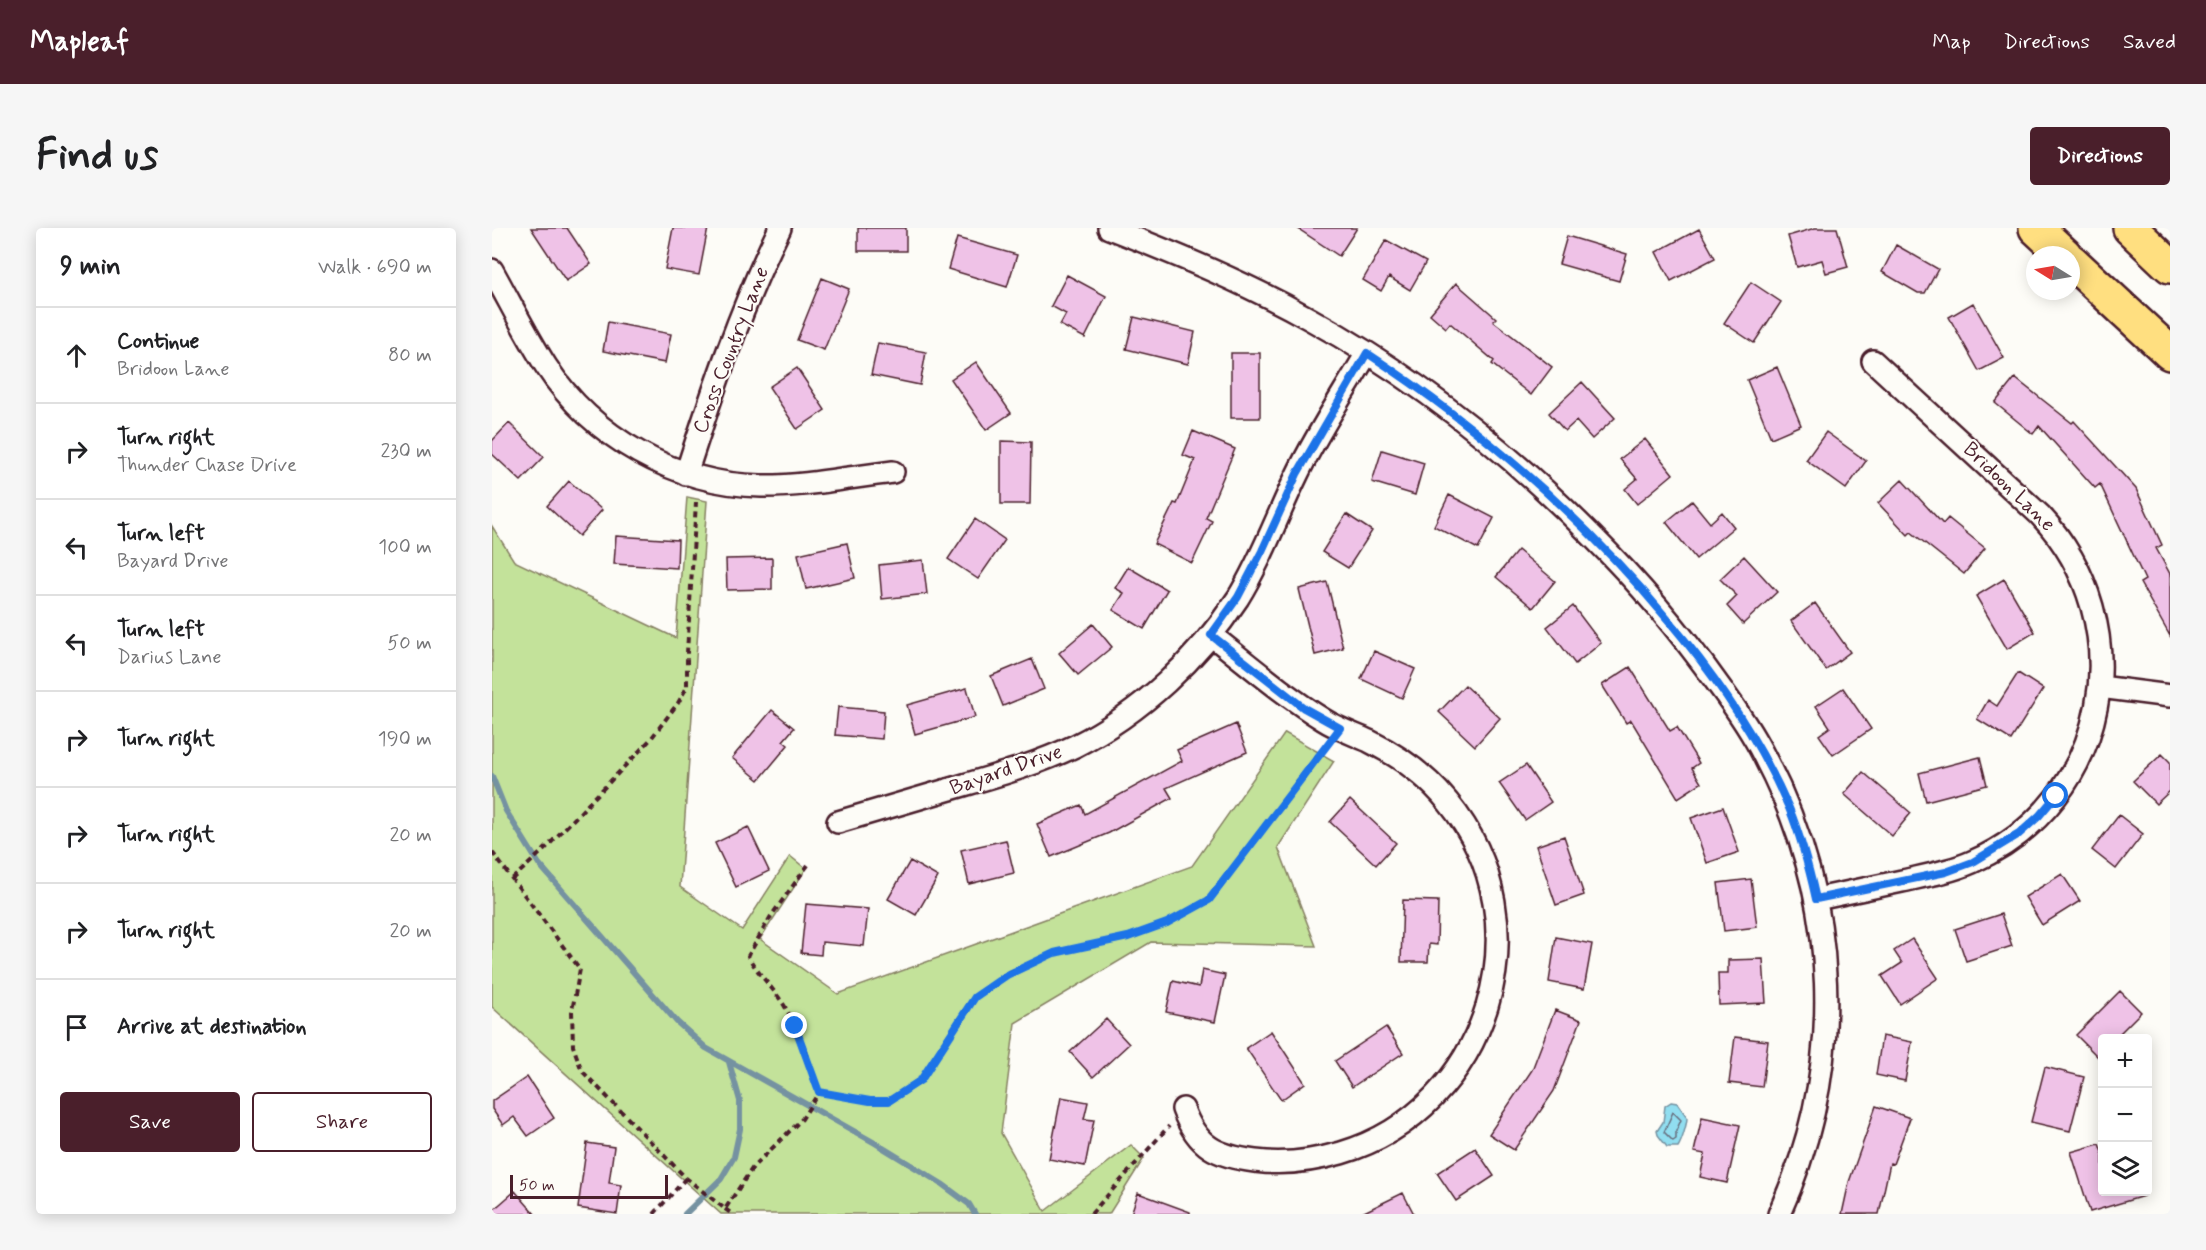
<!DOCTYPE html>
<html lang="en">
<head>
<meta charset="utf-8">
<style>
  :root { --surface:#fff; --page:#f6f6f6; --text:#202124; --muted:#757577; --line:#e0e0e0; --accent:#4a1f2b }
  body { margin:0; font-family:Mynerve,sans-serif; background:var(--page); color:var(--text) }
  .controls { position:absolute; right:18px; bottom:18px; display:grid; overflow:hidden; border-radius:6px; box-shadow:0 3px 15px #0003 }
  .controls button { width:54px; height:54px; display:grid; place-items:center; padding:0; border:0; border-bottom:2px solid var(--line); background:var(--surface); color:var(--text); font:30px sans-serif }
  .compass { position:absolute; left:1534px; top:18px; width:54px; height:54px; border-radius:50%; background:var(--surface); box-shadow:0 3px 15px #0003; rotate:281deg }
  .scale { position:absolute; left:18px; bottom:15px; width:158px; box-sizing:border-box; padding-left:6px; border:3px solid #4a1f2b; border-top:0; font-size:16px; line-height:21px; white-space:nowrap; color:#4a1f2b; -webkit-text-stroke:4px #fdfcf7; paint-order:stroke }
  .stop { position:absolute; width:18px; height:18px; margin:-14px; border:4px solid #1a73e8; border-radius:50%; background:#fff }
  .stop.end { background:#1a73e8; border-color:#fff; box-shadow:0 2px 6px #0008 }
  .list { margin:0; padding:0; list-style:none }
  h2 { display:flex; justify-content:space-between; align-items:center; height:78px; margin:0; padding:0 24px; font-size:26px }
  h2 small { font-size:20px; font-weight:400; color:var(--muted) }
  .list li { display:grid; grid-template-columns:39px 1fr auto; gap:18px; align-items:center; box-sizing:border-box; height:96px; padding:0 24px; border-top:2px solid var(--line) }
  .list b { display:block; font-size:22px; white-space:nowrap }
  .list p { margin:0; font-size:20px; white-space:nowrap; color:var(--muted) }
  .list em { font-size:20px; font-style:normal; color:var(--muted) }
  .actions { display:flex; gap:12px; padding:18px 24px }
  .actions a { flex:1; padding:14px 0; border:2px solid var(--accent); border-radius:6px; text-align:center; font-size:21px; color:var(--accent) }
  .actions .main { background:var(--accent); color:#fff }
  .icon { flex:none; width:33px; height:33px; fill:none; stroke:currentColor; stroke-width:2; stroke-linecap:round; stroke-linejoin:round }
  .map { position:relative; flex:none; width:1678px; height:986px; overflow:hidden; border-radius:6px }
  header { display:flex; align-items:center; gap:36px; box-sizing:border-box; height:84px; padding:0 30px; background:var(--accent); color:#fff }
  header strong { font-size:28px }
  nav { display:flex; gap:33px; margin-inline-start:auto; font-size:21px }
  .intro { display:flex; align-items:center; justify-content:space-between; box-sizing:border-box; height:144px; padding:0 36px }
  h1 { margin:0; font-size:42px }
  .button { padding:15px 27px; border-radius:6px; background:var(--accent); color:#fff; font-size:21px; font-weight:700 }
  main { display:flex; gap:36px; padding:0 36px }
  aside { flex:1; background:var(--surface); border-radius:6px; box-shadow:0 3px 15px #0003 }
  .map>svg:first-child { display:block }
</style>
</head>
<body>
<header>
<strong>Mapleaf</strong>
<nav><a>Map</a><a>Directions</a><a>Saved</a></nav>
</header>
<div class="intro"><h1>Find us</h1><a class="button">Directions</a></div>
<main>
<aside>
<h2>9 min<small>Walk · 690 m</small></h2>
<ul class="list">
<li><svg class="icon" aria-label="ahead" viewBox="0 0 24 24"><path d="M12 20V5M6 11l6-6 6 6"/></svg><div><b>Continue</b><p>Bridoon Lane</p></div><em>80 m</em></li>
<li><svg class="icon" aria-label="right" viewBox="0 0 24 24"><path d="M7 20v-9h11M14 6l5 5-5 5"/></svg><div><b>Turn right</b><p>Thunder Chase Drive</p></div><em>230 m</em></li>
<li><svg class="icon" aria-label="left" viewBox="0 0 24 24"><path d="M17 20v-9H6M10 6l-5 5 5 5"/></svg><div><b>Turn left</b><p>Bayard Drive</p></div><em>100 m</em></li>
<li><svg class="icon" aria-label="left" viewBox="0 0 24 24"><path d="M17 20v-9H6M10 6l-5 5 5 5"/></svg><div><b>Turn left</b><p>Darius Lane</p></div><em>50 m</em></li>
<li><svg class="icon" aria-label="right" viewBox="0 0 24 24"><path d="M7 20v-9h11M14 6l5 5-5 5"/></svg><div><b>Turn right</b></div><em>190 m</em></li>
<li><svg class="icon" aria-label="right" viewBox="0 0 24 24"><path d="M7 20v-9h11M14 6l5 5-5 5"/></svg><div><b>Turn right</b></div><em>20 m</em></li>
<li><svg class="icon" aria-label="right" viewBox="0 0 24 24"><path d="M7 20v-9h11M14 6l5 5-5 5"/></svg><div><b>Turn right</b></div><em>20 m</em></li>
<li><svg class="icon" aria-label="arrive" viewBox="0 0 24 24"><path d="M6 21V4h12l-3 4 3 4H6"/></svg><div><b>Arrive at destination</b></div></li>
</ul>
<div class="actions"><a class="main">Save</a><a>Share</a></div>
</aside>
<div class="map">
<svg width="1678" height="986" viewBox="0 0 1678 986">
  <rect width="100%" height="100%" fill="#fdfcf7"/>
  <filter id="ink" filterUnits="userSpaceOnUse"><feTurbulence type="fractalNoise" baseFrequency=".0167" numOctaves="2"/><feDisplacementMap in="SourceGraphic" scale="12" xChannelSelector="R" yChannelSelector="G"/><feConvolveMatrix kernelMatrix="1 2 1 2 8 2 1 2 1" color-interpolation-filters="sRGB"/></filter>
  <g filter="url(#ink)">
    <path fill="#c3e29a" stroke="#868062" stroke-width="1.5" d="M195,269L215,273L188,659L250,702L298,628L314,641L268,711L346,766L700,638L793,505L842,533L786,619L824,718L659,714L523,795L509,905L553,983L639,917L652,930L617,986H229L0,779V298L22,333L184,410Z"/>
    <path fill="#91def0" stroke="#7592a1" stroke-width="1.5" d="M1179,874L1185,875L1195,889C1195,896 1190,913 1186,919H1175L1166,907L1165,903L1171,894L1173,878Z"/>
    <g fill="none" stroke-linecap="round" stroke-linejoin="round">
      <path stroke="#666b7a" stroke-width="1.5" d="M1181,884L1189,892L1184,903V911L1181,913L1172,904Z"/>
      <path stroke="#7592a1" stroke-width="6" d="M0,548L14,583L47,636L185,794L214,820L383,915L450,956L477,976L483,986
        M193,986L229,951L242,929L248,901V873L237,834"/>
    </g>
    <path fill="#efc2e7" stroke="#4a1f2b" stroke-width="1.5" d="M39,0H75L99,36L74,53Z
      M181,0H216L207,47L173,41Z
      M366,0H414V23H366Z
      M805,0H865L847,28Z
      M1323,0H1345L1356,39L1334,45L1330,32L1305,39L1296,8Z
      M1207,1L1223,30L1179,53L1164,24Z
      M1075,8L1135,26L1127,53L1067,36Z
      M465,10L525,27L515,59L456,41Z
      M894,12L934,34L918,62L897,49L889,63L871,52Z
      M1404,17L1446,41L1433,65H1426L1390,44Z
      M575,47L614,68L593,110L568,97L574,86L559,78Z
      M330,50L357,61L332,122L305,112Z
      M1259,54L1289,74L1262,115L1232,95Z
      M964,55L1004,90L1001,93L1060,139L1039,167L1000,136L1002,133L958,95L954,100L938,86Z
      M1481,75L1512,130L1487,143L1457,89Z
      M642,89L703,104L696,136L634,121Z
      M116,94L179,106L173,135L111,123Z
      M386,115L434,124L428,157L379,147Z
      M739,125H768V190H739Z
      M484,134L519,185L494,202L459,151Z
      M1285,139L1309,197L1279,210L1255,152Z
      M305,140L333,182L305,201L277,159Z
      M1523,150L1580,195L1582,193L1644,261L1670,317L1664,320L1678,346V408L1648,355L1653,352L1608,256L1603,260L1547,198L1541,206L1503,175Z
      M1090,154L1123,190L1100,211L1084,193L1073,203L1057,185Z
      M17,195L52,229L29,253L0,226V213Z
      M701,203L743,221L714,290L720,293L700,335L662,316L682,275L685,276L703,232L691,227Z
      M1334,204L1374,233L1354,261L1314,232Z
      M1153,211L1181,246L1145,276L1133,261L1145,251L1128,231Z
      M509,213L539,214L538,276H509Z
      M890,222L932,235L923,267L880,254Z
      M1410,252L1451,296L1456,290L1493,320L1472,346L1419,304L1416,307L1386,275Z
      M77,253L110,282L87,308L55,278Z
      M957,267L1002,290L986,321L942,298Z
      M1200,273L1218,295L1230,284L1242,299L1204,331L1174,294Z
      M854,286L880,303L856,340L830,324Z
      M483,291L513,312L486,351L456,331Z
      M124,308L186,312L185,340L122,336Z
      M355,315L363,350L314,361L306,326Z
      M1026,322L1063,353L1041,380L1004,349Z
      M1252,328L1285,364L1251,396L1235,378L1245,368L1228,351Z
      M280,330V361L235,362L234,331Z
      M431,332L435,366L390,371L387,337Z
      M636,339L675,362L652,401L621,382L632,365L623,360Z
      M1512,351L1543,404L1515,421L1484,368Z
      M835,354L851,420L823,427L807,361Z
      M1323,375L1358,424L1334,442L1299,393Z
      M1081,378L1109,415L1083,436L1055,399Z
      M601,396L620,419L586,447L567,425Z
      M882,423L923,441L910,470L869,451Z
      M540,431L552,461L511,478L499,448Z
      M1138,439L1178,503L1185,499L1207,535L1200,540L1209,555L1186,570L1139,492L1134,495L1110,457Z
      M1526,445L1551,461L1519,512L1485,491L1496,472L1505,478Z
      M973,457L1008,490L983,518L947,484Z
      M475,460L483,489L423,506L415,477Z
      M1351,460L1379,501L1341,527L1327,507L1338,499L1324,478Z
      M346,479L392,483L390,511L343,507Z
      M280,482L302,500L291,513L296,517L267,552L240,530Z
      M744,496L755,524L674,560L680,570L617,605L559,629L545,596L589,577L593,586L690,533L685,522Z
      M1670,526L1678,534V563L1664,576L1641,553Z
      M1488,529L1495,557L1434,573L1427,545Z
      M1034,537L1059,574L1033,592L1007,555Z
      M1371,544L1419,585L1400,608L1352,566Z
      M858,572L904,615L884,637L838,594Z
      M1231,579L1247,624L1215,635L1199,590Z
      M1627,587L1651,606L1624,641L1600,622Z
      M256,599L277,643L244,659L223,615Z
      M1072,608L1092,667L1064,677L1044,618Z
      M514,612L522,645L477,656L469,622Z
      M418,633L446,649L424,687L396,671Z
      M1570,646L1588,673L1550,697L1533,669Z
      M1259,651L1265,699L1232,703L1226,655Z
      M911,672L946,673L945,717L937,716L936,734H909Z
      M314,676L376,681L372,718L330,714L329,727L309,725Z
      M1509,686L1520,718L1474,733L1463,701Z
      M1064,709L1100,716L1092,761L1057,754Z
      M1420,711L1446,750L1408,776L1390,748L1410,735L1402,723Z
      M1271,731L1274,775L1227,777L1226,745H1236V732Z
      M710,742L733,747L723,794L674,784L681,753L707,759Z
      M1628,763L1649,784L1623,810H1611V834L1584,807Z
      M1063,782L1089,792L1062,863L1022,922L997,906L1040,842Z
      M614,791L637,816L601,849L578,824Z
      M894,799L911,825L860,859L843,833Z
      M779,803L813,855L789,872L754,820Z
      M1390,808L1420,814L1413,853L1384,847Z
      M1243,809L1276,813L1270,859L1237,855Z
      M1553,839L1592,849L1578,903L1539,894Z
      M35,849L62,890L36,908L22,889L11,897L0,881V873Z
      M569,869L596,874L592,891L602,892L593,938L557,931Z
      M1384,878L1418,890L1401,936L1398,935L1387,986H1350L1357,954Z
      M1210,889L1248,897L1235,955L1208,949L1213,926L1202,924Z
      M95,915L122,919L117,955L129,957L125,986L86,980Z
      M1607,916L1611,927V963H1652V968L1598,984L1579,924Z
      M983,920L1002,948L964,973L945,945Z
      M23,963L43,986H0V983Z
      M646,965L698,984V986H639Z
      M911,965L922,986H868Z"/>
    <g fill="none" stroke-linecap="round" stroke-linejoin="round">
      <g stroke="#4a1f2b" stroke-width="26">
        <path id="minor" d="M617,0C686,27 754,55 818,91C922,148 1016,223 1099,307C1145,353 1187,402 1225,455C1242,478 1259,502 1272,528C1348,673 1355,836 1287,986
          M0,42C18,74 34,107 54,138C101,210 183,256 269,258C311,259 358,249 401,244
          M194,246C221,162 249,79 288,0
          M1608,459L1678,468
          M346,594C388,582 430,569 472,557C510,546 548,535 583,518C649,485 706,431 746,370C770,331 785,288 805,247C825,205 852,165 875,125
          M1325,671C1353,665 1381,659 1410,653C1433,648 1457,644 1480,634C1619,573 1650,396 1548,287L1381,133
          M691,881C705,919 725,928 763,933C792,937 821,933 849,925C997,881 1055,694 956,574C935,548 907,528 877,513C862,506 846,501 832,492C792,467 756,436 719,407"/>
      </g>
      <g stroke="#4a1f2b" stroke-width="38">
        <path id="trunk" d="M1544,0L1573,27
          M1638,0L1678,38
          M1579,33L1678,125"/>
      </g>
      <path stroke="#4a1f2b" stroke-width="4" stroke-dasharray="6 4.5" stroke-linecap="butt" d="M0,624L88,741L80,783L81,818L90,843L194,950L233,981L261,939L310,891L327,864L378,873H397L429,852L483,769L515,747L562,725L636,709L675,695L717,672L835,517
        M316,637L279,688L256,728C266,746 281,760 292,777C308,804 316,835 327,864
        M20,651L52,622L158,512L186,475L195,459V425L204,274
        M233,981L240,986
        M162,986L194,950
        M599,986L677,898"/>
      <use href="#minor" stroke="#fdfcf7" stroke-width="21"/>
      <use href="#trunk" stroke="#ffdf80" stroke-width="33"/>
    </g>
  </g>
  <g fill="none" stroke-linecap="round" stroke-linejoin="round" filter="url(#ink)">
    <path stroke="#1a73e8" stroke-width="8" d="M303,798L327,864L378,873H397L429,852L483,769L515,747L562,725L636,709L675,695L717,672L848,500L812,480L719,407L746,369L770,323L805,246L875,125C989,200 1090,288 1177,393C1225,450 1267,511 1297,580C1309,609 1317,640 1324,671L1454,644L1481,634L1527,606L1547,588L1564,568"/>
  </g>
  <g text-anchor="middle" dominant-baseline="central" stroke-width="4.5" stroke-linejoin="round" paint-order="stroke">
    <g font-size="21" fill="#4a1f2b" stroke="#fdfcf7">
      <text transform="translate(239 122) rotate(-69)">Cross Country Lane</text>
      <text transform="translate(1517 259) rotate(44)">Bridoon Lane</text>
      <text transform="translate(514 542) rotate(-19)">Bayard Drive</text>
    </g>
  </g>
</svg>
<div class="controls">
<button>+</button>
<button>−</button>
<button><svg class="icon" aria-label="layers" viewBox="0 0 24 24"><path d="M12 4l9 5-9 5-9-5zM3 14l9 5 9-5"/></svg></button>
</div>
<svg class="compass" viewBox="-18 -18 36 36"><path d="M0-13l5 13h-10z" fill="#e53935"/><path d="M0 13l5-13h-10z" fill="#757577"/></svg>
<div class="scale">50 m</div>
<div class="stop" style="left:1564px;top:568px"></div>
<div class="stop end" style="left:303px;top:798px"></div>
</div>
</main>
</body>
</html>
